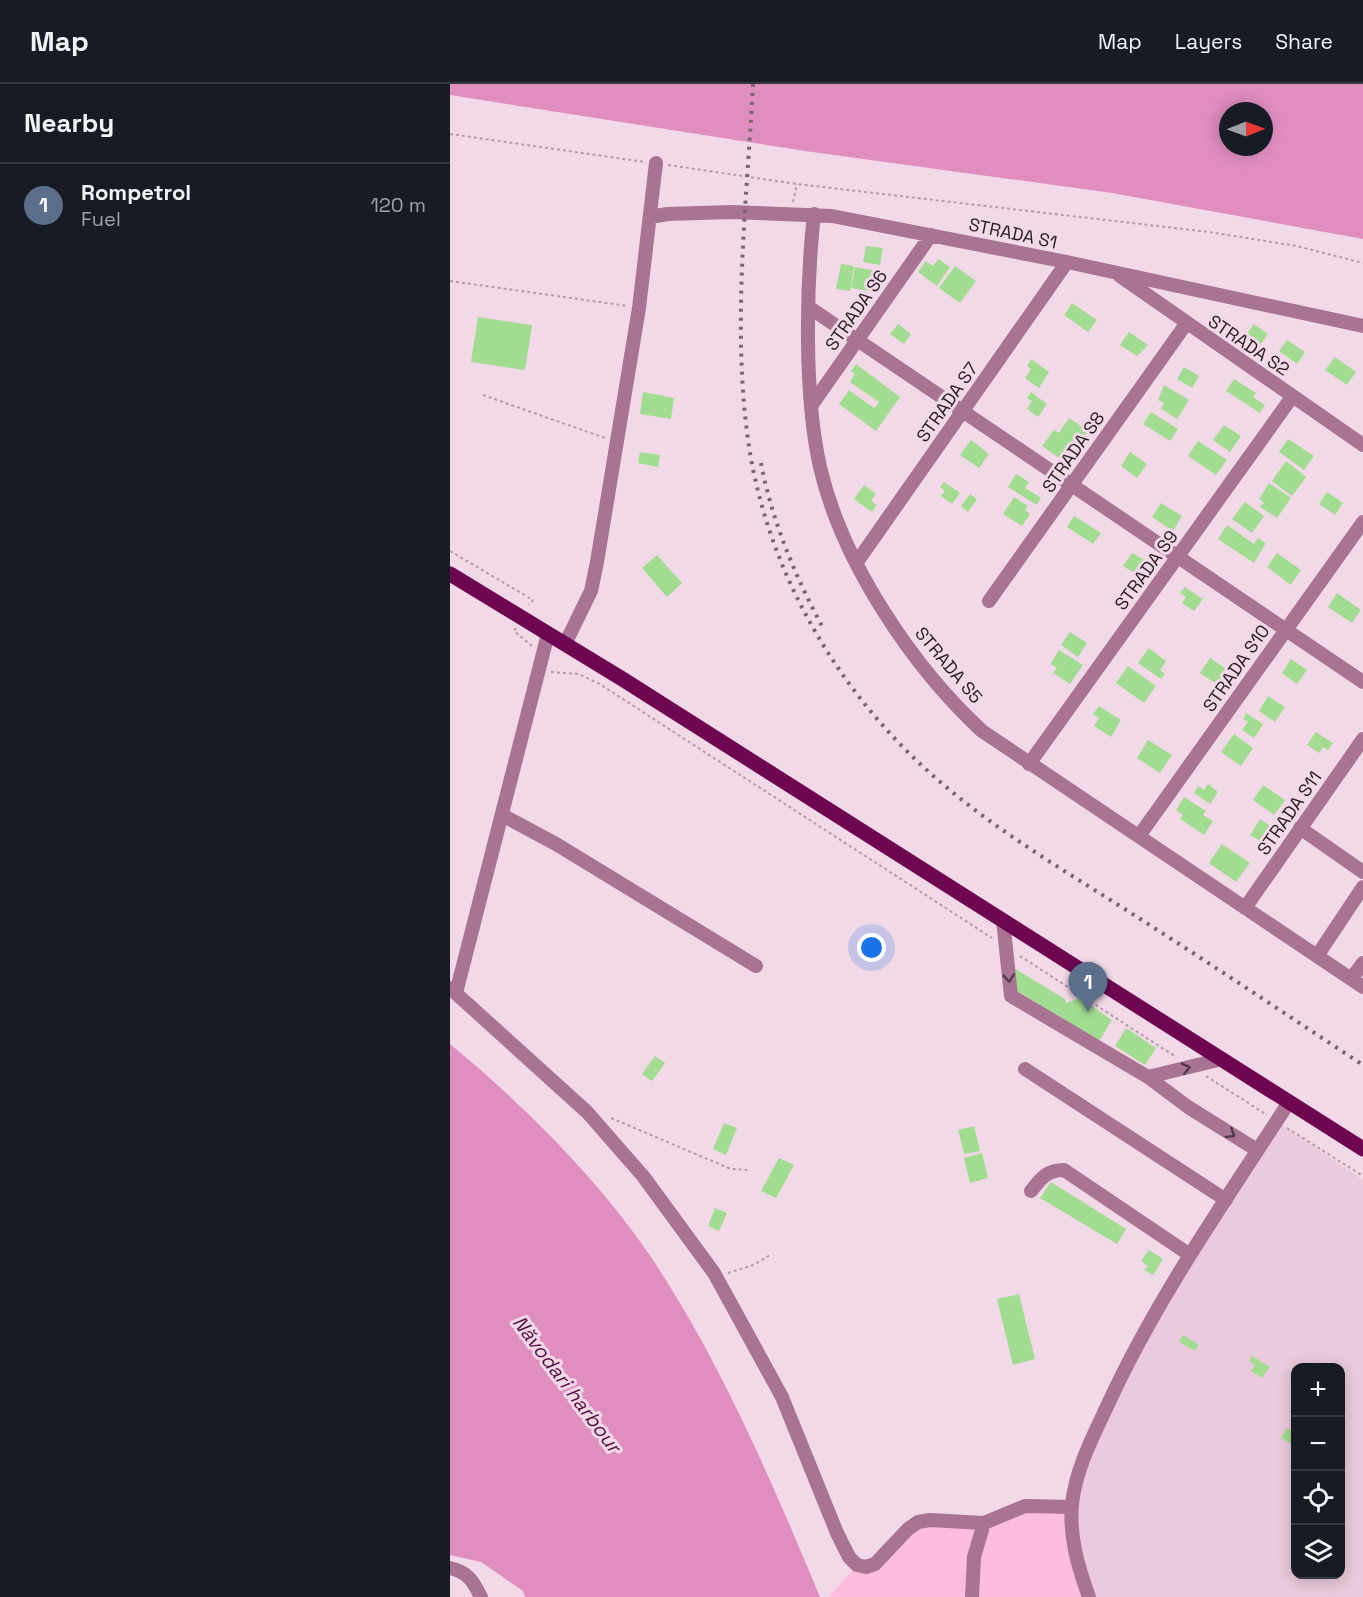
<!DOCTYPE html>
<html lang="en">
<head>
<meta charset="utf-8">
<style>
  :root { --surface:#171b24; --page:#242831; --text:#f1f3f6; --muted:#9ea1a6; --line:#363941; --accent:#0f766e }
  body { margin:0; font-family:"Space Grotesk",sans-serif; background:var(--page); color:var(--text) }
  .controls { position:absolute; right:18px; bottom:18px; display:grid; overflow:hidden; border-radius:12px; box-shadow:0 3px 15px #0003 }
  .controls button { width:54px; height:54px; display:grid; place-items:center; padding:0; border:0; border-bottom:2px solid var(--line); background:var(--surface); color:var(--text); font:30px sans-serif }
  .compass { position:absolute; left:769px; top:18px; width:54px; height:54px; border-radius:50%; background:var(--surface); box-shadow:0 3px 15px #0003; rotate:89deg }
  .you { position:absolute; left:422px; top:864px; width:21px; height:21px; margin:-15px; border:4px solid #fff; border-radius:50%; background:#1a73e8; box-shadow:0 0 0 9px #1a73e833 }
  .badge { display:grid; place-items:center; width:39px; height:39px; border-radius:50%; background:var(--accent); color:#fff; font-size:20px; font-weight:700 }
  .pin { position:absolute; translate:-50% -50px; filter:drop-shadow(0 2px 3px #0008) }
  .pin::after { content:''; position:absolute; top:32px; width:21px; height:18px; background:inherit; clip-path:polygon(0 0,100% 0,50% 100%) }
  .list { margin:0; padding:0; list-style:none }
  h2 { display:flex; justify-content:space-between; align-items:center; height:78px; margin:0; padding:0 24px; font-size:26px }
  h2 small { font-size:20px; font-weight:400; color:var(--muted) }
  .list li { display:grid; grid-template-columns:39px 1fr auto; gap:18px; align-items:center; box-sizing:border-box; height:84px; padding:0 24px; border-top:2px solid var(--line) }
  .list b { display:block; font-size:22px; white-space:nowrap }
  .list p { margin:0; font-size:20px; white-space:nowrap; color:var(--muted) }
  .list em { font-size:20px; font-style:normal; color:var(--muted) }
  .icon { flex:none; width:33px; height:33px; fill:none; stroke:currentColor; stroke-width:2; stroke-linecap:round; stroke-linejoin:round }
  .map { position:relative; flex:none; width:913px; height:1513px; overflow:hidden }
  header { display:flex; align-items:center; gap:36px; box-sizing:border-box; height:84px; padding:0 30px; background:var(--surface); border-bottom:2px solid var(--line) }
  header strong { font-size:28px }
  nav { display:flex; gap:33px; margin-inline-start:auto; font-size:21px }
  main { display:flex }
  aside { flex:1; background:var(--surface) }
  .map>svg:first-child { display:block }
</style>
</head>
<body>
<header>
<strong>Map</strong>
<nav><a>Map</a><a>Layers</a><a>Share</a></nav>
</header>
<main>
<aside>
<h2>Nearby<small></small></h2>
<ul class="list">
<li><span class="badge" style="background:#5c6f8a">1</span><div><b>Rompetrol</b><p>Fuel</p></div><em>120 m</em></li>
</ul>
</aside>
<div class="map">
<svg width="913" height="1513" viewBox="0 0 913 1513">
  <rect width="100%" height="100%" fill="#f2d9e7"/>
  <path fill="#eacadc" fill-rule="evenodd" d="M826,1037L913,1096V1513H639L622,1423L684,1265ZM846,1284H890V1490H846Z"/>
  <path fill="#fcbde1" d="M575,1422L622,1423L639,1513H379L407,1481L416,1483L468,1438L534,1439Z"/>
  <path fill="#e08ec0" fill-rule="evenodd" d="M0,0H913V155L662,109L355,67L0,11ZM778,27H814V63H778Z
    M0,960C73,1020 153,1100 205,1179C273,1283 322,1398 370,1513H75L73,1507L31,1478L0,1471Z"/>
  <path fill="#a2dc91" d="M416,162L433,164L430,181L413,178Z
    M488,175L500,183L487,202L468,188L476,177L483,182Z
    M391,180L404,182L400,207L386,205Z
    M505,182L526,197L510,219L489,204Z
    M405,183L428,187L424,208L401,204Z
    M622,219L647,236L638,248L614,231Z
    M28,233L82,241L75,286L21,278Z
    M448,240L461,250L454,260L440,250Z
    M804,240L818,250L807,266L793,256Z
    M679,248L698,261L687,272L670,261Z
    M837,256L855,268L847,280L829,267Z
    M885,273L906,288L897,301L875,286Z
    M581,275L599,288L589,304L575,294L581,285L577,282Z
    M406,280L450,313L426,347L389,320L399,306L424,324L429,318L400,298L405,290L401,287Z
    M734,283L749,292L742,304L727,295Z
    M784,295L806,309L803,313L815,321L810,329L776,307Z
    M714,301L739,316L727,335L711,325L714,319L708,316Z
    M193,308L224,314L221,335L190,330Z
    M581,308L597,320L588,333L577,325L582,317L577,314Z
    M701,328L728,345L720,357L693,340Z
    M619,334L638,347L627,362L624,360L612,376L592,362L604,346L609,349Z
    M774,341L791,352L780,368L763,356Z
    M838,355L864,372L854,386L829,368Z
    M521,356L539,370L529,384L510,371Z
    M748,357L777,376L766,391L738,372Z
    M190,368L210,371L208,383L188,379Z
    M680,368L697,380L687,394L671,382Z
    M836,377L856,393L842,412L822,397Z
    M566,390L579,398L575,404L591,414L587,421L558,403Z
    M494,398L510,409L502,420L491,412L495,407L490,403Z
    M819,399L841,414L827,434L810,423L814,418L809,415Z
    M414,401L426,410L421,417L427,421L422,428L404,415Z
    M877,408L893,419L885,431L869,420Z
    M520,410L527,415L518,428L511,422Z
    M564,413L578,422L575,426L580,430L572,442L553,430Z
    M795,418L814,432L802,449L782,435Z
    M711,419L732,432L723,447L702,433Z
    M624,432L651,449L643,460L617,443Z
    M777,441L804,460L808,454L816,459L804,479L768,455Z
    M682,469L694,476L690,483L696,487L692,494L673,482Z
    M827,469L851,486L841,501L817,483Z
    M207,471L232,499L217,513L192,484Z
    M735,503L753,515L744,527L732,519L736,513L730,509Z
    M887,509L911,526L902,539L878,523Z
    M620,548L637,559L628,573L611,561Z
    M699,564L716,577L710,586L715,590L711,595L688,579Z
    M609,566L633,581L620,600L603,589L607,584L600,580Z
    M760,574L779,587L769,602L750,589Z
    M841,575L857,586L847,600L832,589Z
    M678,582L706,602L694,619L666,599Z
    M818,612L835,623L825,638L809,627Z
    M649,622L671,636L661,653L644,642L649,634L643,630Z
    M796,629L813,640L804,654L792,646L798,638L793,635Z
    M866,648L883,659L878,666L873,663L869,669L857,661Z
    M784,650L803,664L791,682L771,668Z
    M698,656L722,671L710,689L687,674Z
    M758,700L768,708L760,720L744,709L748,702L754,706Z
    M813,701L835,716L824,731L803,716Z
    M734,713L756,727L753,731L763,737L754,751L730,735L733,731L726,726Z
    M810,735L823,744L819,751L824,755L819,762L800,751Z
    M772,760L800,779L786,798L759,779Z
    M564,884L615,915L616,919L631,914L662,936L649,957L564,905Z
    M676,944L706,964L695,981L665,962Z
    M205,972L215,979L202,997L192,990Z
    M274,1039L287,1044L276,1071L263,1065Z
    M524,1042L530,1067L514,1070L508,1046Z
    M532,1069L538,1094L520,1099L514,1074Z
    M329,1074L344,1081L326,1114L311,1107Z
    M601,1098L676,1145L667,1160L590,1114Z
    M265,1124L277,1129L269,1147L258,1142Z
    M699,1166L713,1175L703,1191L694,1186L698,1182L691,1177Z
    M569,1210L585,1275L563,1281L547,1215Z
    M733,1251L749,1261L745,1267L729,1258Z
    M802,1272L820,1283L812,1294L801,1287L805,1281L799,1277Z
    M837,1344L846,1349V1363L831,1354Z"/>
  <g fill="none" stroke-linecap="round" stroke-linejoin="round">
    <path stroke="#b19da8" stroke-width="2" stroke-dasharray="3 3" stroke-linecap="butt" d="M0,50L195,78
      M218,81L347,100L759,148L847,162L913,179
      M343,118L347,100
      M0,197L178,222
      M33,311L155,354
      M0,467L83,516L79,521
      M66,544L64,547L82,562
      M101,588L128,590L148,599L542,854
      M570,872L726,973
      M756,992L817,1031
      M161,1034L281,1085L298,1086
      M837,1044L913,1092
      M278,1189L303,1181L322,1170"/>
    <path stroke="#a97393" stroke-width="14" d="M364,130C356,203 354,312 370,383C392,478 462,582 532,647L913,903
      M201,133L217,130L281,128L382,132L617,178L913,242
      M670,192L913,361
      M360,224L913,598
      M361,322L481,151
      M407,478L617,178
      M539,517L736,240
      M115,560L141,507L147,478L189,224L206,79
      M579,680L842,313
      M52,731L106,760L306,882
      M850,744L913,788
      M689,752L913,438
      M795,824L913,655
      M553,836L561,912L698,993L772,975
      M867,872L913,803
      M901,895L913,879
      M0,904L137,1028L193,1092L264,1189L332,1313L387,1449L399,1473L407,1481L416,1483L425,1480L458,1445L468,1438L480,1436L534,1439L575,1422L622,1423
      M6,909L98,550
      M575,985L776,1116
      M698,993L738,1023L807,1066
      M581,1107C591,1094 597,1086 614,1086L740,1171
      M0,1484C18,1488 23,1497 31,1513
      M522,1513L524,1473L534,1439
      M639,1513C628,1483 619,1452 622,1420C626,1383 644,1351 659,1318C708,1212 776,1116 839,1018"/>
    <path stroke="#6e0652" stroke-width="15" d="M0,490L174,596L913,1065"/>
    <path stroke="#76676f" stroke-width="4" stroke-dasharray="3 6" stroke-linecap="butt" d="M303,0C297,117 282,239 298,356C317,490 391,615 495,702C553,751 620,790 684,831C761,880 837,931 913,981
      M311,379C322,437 345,492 373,544"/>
  </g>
  <defs><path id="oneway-chevron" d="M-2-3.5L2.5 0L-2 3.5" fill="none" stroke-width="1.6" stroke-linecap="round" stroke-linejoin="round" transform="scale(1.5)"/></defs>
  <g stroke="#533a49">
    <use href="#oneway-chevron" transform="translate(559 894) rotate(84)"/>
    <use href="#oneway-chevron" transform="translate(736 984) rotate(-13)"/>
    <use href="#oneway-chevron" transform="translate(781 1050) rotate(32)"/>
  </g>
  <g text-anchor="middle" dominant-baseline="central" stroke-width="6" stroke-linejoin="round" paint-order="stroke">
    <g font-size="18" fill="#251c21" stroke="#f2d9e7">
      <text transform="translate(563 149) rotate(12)">STRADA S1</text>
      <text transform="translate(406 226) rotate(-55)">STRADA S6</text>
      <text transform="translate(799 261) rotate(34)">STRADA S2</text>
      <text transform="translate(497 318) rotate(-55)">STRADA S7</text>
      <text transform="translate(623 368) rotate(-55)">STRADA S8</text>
      <text transform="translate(696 486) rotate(-54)">STRADA S9</text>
      <text transform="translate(499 581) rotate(50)">STRADA S5</text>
      <text transform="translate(786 584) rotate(-55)">STRADA S10</text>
      <text transform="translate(839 729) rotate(-55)">STRADA S11</text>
    </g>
    <g font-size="20" font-style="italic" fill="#570e41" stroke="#f2d9e7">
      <text transform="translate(117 1300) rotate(53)">Năvodari harbour</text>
    </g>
  </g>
</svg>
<div class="controls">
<button>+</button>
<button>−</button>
<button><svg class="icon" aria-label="locate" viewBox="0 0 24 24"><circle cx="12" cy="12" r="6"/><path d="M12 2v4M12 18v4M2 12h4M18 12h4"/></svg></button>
<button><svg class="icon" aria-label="layers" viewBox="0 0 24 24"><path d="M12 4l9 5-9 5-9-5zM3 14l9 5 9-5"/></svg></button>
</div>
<svg class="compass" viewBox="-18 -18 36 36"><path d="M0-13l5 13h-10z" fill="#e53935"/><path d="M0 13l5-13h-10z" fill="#9ea1a6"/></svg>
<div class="you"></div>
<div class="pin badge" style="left:638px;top:928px;background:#5c6f8a">1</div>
</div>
</main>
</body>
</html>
